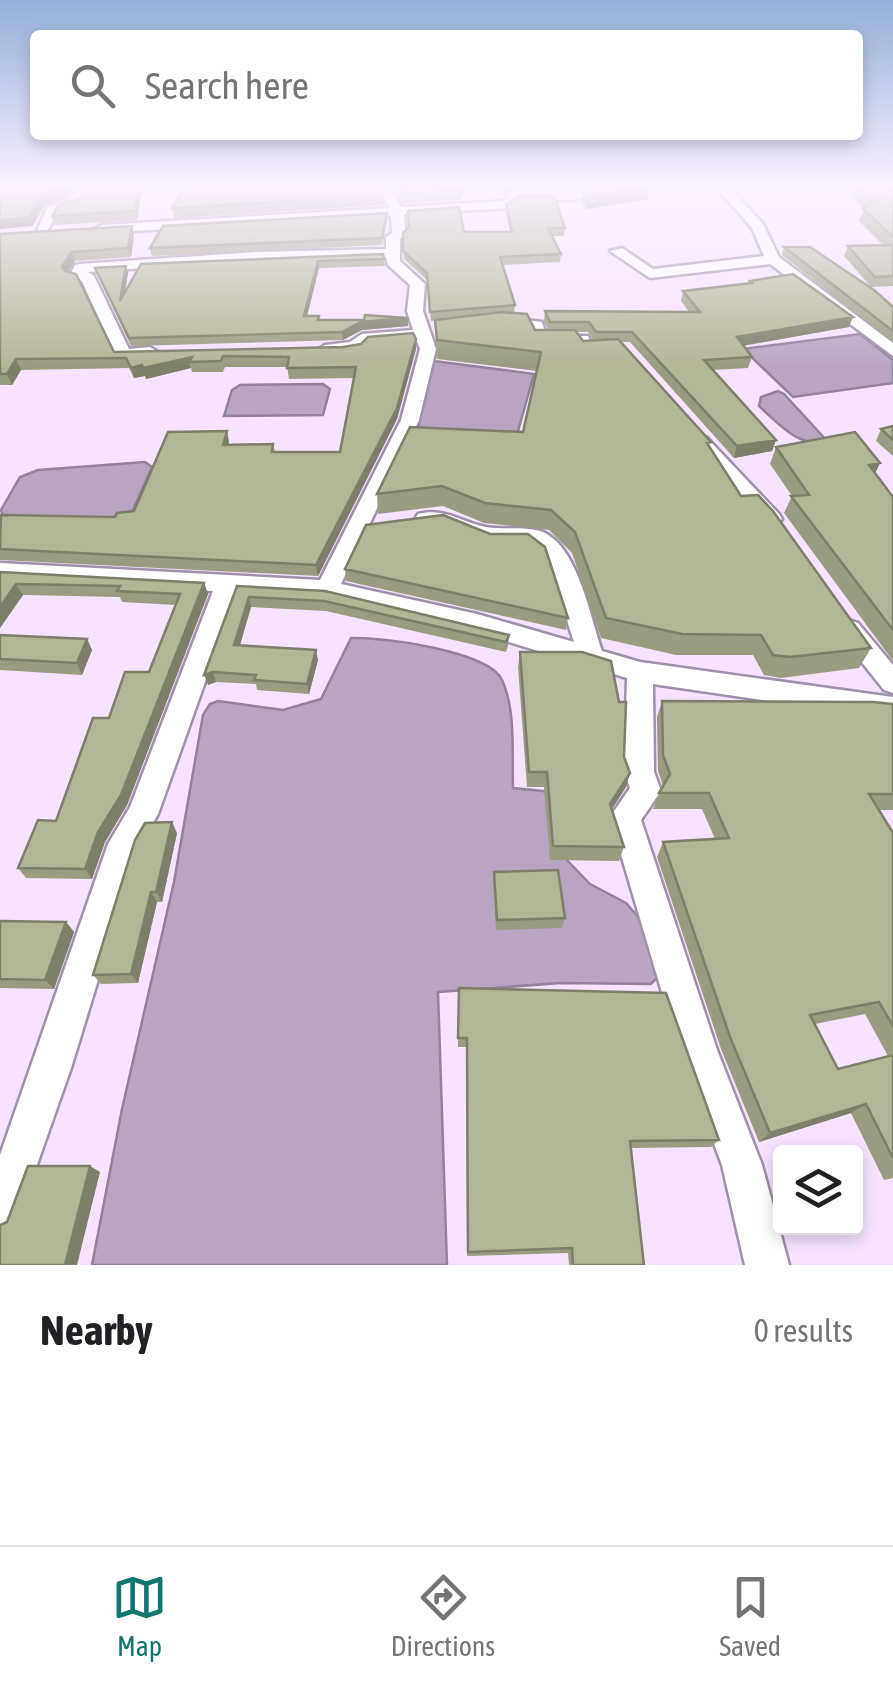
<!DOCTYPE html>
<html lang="en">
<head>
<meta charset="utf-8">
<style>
  :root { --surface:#fff; --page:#f6f6f6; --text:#202124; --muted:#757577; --line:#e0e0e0; --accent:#0f766e }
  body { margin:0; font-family:"Asap Condensed",sans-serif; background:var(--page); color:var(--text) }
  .controls { position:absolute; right:30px; bottom:30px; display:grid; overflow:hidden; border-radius:10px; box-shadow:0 5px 15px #0003 }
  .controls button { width:90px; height:90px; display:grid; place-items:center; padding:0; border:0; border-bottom:2px solid var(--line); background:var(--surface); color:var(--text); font:50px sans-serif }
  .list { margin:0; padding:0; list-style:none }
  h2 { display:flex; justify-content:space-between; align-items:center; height:130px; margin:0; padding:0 40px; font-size:42px }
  h2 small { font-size:32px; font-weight:400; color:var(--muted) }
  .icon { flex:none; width:55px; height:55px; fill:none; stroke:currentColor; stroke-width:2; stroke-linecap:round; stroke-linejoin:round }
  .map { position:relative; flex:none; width:893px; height:1265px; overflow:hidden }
  .search { position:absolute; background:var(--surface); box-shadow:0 5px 15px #0003; left:30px; right:30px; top:30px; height:110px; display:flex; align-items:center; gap:25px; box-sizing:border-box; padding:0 35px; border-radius:10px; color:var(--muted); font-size:38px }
  .sheet { height:280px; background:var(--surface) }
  nav { display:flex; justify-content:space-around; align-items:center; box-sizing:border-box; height:140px; border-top:2px solid var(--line); background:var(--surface); font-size:28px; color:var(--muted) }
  nav a { display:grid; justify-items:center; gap:5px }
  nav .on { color:var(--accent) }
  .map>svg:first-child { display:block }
</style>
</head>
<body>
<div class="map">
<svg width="893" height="1265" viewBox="0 0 893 1265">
  <rect width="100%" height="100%" fill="#f7e3ff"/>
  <path fill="#b9a5c2" stroke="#93829a" stroke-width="2.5" d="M860,334L893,360V383L793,397L743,349Z
    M434,361L534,374L513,449L415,441Z
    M323,384L330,389L323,415L224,416L232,390L240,385Z
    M778,391L784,394L829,443C798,447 781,426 759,406L761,397Z
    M145,462L152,467L129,519L5,521L1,510L20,477L38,470Z
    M351,638C383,637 489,651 502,680C516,710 512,755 513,788L552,792L564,857L590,884L626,903L640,919L658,977L651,984L561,983L438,992L447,1265H92L122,1109L174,882L203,715L210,704L218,701L283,710L321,699Z"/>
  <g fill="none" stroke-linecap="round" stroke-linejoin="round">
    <g stroke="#a190a9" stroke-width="5">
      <path id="street" d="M76,188H88L77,208L58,212L45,235H35L48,206L68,202Z
        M377,188H389L402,207L505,201L512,192L623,188L574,200H518L511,208L404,214L406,235L400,239V261L425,284L423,311L436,349L419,420L341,584L477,614L574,642L546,557L528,543L481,540L443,526L418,524L415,519L418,514C444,507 461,522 486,527C504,530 522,526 540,531C577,543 590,616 602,651L640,662L893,697V719L653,684L654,772L661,791L641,820L717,1050L762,1165L789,1265H745L722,1165L679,1050L610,817L630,788L624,772L627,678L476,632L327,597L237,592L158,814L138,849L71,1068L21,1210L15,1225L0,1231V1155L108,844L130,807L213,591L0,579V563L320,580L401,420L420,349L416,339C403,340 380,338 368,343C353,350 333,362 317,350L325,345L350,342L362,334L413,330L407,311L410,285L388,265L386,257L257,260L88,272L94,276L129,349L150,347L158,352C149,360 124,363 115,355L82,281L69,277L75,265L80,264L257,252L386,249V237L392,233L391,215L102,233L95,229L102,225L390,208Z
        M717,188H730L763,224L779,257L893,343V356L770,264L650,278L610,251L622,248L653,269L764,256L752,228Z
        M500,317L542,322L546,336H588L592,346L608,345L616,350C609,358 590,358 580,356L575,345H533L529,329L494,325L492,322Z
        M700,436L707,438L779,514L782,519L779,524H763L693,446L690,442Z
        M849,620L858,623L893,665V693L884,690L840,635L837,629L840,623Z"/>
    </g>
    <use href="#street" fill="#fff" fill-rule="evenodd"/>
  </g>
  <path fill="#9a9c82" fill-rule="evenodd" d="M142,188L137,220L55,225L52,216L80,198Z
    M394,188H464L463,198L457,200L404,203Z
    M649,188L647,199L587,209L581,202L582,191Z
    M843,188H893V286L871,287L844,256L848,246L883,245L859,221L864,209Z
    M383,196V205L174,218L172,208Z
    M506,204L565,228L564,236H552L561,254L560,262L502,265L515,305L514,313L535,330H548L544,321L545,311L689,312L681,301L683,291L749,284L750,281L849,327L743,346L752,357L748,368L713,370L776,440L772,451L734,458L630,342H622L710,447L741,496L871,648L859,668L781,678L764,675L753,655H676L601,638L572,553L549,530L484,523L443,506L378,514L377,494L523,432L537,371L437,359L435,320L431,321L428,281L404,259L403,233L409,227L464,232H510L506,212ZM576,332H588L593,340L583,341Z
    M387,220L382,245L152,256L150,248Z
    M132,226L134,236L131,257L75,261L68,272L114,352L343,347L416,339V349L397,419L318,576L0,560V517H115L134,511L227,431L229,445L273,444L275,452H340L354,378L289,379L287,367H225L223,372H192L191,368L146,379L145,376L134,378L129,368L21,370L12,385H0V234Z
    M784,247L893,307V342L782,255Z
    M384,259L385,266L319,268L307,316L319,320L408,318V326L362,330L343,340L131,346L95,268L126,266L128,273L125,292L141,264Z
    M893,426V456L876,441L881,429Z
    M776,447L880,463L875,473L893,497V661L784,513L792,496L770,464Z
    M345,569L568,618L566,630L346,581Z
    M0,572L204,583L208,594L127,805L105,842L92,879L26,878L18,868L56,821L109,718L149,672L176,605L122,602L120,597L23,595L0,628Z
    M237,586L325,591L509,635L508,646L506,652L326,611L251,607L240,645L318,660L309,694L257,690L256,684L216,682L208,685Z
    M0,635L87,639L92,650L82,675L0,670Z
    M520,652L624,757L626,787L612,809L624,847L619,861L550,860L544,787H527L518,667Z
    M662,701L893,704V810H879L893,833V1178L884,1180L851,1113L759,1142L721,1049L657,857L663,842L715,839L702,809H653L663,786L658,771L657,717ZM865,1014L888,1056L838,1069L815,1024Z
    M177,833L162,902H157L138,983L101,984L93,975Z
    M494,872L565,918L562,928L496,930L493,882Z
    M0,921L66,922L74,932L54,989L0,988Z
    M459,988L719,1140L711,1147L631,1148L644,1265H569L568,1253L467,1256L466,1047H458Z"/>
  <path fill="#7d7f6a" d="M64,188H73L66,199L45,204L33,226L0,229V220L42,195Z
    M139,188H142L137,220L135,211Z
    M464,188L463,198L457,200V191Z
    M504,188H512L503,197Z
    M649,188L647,199L587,209L588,197Z
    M132,226L134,236L131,257L128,248Z
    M72,252L75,261L66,275L62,266Z
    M318,261L319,268L305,324L304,316Z
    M126,266L128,273L122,308L120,301Z
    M853,317L849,327L734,347L737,337Z
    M408,318V326L362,330L343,340L342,332L361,322Z
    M416,339V349L397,419L318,576L316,565Z
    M192,357L189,362L191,368L146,379L143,368Z
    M16,359L21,370L12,385L7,374Z
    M142,365L145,376L134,378L131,368Z
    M227,431L229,442L226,456L223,445Z
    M776,440L772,451L734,458L737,446Z
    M880,463L872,480L869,465Z
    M204,583L208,594L127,805L105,842L92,879L85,869L98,832Z
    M16,584L23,595L0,628V607Z
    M249,597L251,607L237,655L234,645Z
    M87,639L92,650L82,675L77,663Z
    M316,650L318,660L309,694L307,684Z
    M213,672L216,682L208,685L204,675Z
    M630,773L626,787L606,818L610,804Z
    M172,822L177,833L162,902L156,892Z
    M151,892L157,902L138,983L131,974Z
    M66,922L74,932L54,989L45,980Z
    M866,1104L851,1113L759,1142L770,1133Z
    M90,1166L100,1172L77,1265H65Z"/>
  <path fill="#b3b597" stroke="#7d7f6a" stroke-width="2.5" d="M3,188H64L42,195L29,217L0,220V191Z
    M85,188H139L135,211L52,216L58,206L80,198Z
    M184,188H378L383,196L172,208Z
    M400,188H463L457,191L404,194Z
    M591,188H645L588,197L582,191Z
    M859,188H893V237L863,209L873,201Z
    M520,196H554L565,228H548L561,254L500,257L515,305L430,312L427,273L403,251V233L409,227L408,211L459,207L464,232H512L506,204Z
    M387,213L382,238L150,248L163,226Z
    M132,226L128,248L72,252L62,266L65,271L76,274L114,352L343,347L361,344L368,337L413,333L416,339L397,408L316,565L0,549L1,515L115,517L117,513L134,511L168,432L227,431L223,445L273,444L272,452H340L356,367L287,368L289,357L223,356L221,361L189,362L192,357L143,368L142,365L131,368L126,358L16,359L7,374H0V234Z
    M893,245V276L875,277L848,246Z
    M784,247H810L874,290L893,307V331Z
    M383,254L384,259L318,261L304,316H319L318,320H364L365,315L408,318L361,322L342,332L129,338L95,268L126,266L120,301L141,264Z
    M793,274L853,317L737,337L752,357L704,360L776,440L737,446L632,332H596L589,322H550L545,311L700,312L683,291L752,283L750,281Z
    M502,312L527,314L535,330H575L583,341L618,339L711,442L707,443L741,496L758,495L773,511L871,648L790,657L773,655L761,635L682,634L606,618L575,532L551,510L485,503L442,486L377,494L410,427L523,432L541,352L437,340L435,320Z
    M893,426V440L881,429Z
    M855,432L880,463L869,465L893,497V630L791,496L809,495L776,447Z
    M443,515L490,534H528L545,547L568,618L345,569L366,525Z
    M0,572L204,583L121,795L98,832L85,869L18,868L38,820L56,821L93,718H109L125,672H149L180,594L117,591L120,586L16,584L0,607Z
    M237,586L325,591L509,635L506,642L324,601L249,597L234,645L316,650L307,684L254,680L256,675L213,672L204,675Z
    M0,635L87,639L77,663L0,659Z
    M520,652H582L611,661L619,702H626L624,757L630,773L610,804L624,847L553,846L547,772H529Z
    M662,701L873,702L893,704V794H869L893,833V1026L879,1002L810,1015L838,1069L893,1055V1158L866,1104L770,1133L730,1037L663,842L729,838L709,793H659L670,774L663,755Z
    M172,822L156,892H151L131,974L93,975L135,840L145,823Z
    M558,870L565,918L497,920L494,872Z
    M0,921L66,922L45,980L0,979Z
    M459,988L666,993L719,1140L630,1141L644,1265H573L572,1248L468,1252L467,1038H458Z
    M28,1166H90L65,1265H0V1225L7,1222Z"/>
  <linearGradient id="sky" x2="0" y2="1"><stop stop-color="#95aed9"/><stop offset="0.51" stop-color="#fbf2ff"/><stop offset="1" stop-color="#fbf2ff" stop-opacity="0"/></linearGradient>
  <rect width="893" height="366" fill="url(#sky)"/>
</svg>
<div class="controls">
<button><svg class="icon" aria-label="layers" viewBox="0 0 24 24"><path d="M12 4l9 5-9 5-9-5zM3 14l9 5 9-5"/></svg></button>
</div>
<div class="search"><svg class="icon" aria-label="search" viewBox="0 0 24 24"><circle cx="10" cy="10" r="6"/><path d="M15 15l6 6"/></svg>Search here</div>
</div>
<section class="sheet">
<h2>Nearby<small>0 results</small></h2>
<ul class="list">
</ul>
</section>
<nav>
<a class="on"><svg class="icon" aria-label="map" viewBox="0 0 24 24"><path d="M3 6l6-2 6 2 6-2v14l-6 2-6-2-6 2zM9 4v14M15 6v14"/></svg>Map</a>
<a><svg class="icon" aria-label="directions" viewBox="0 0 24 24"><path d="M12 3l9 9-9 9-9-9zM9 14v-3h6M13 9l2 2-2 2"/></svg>Directions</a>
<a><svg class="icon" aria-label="saved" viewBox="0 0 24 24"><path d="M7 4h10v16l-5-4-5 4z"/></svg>Saved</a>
</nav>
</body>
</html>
